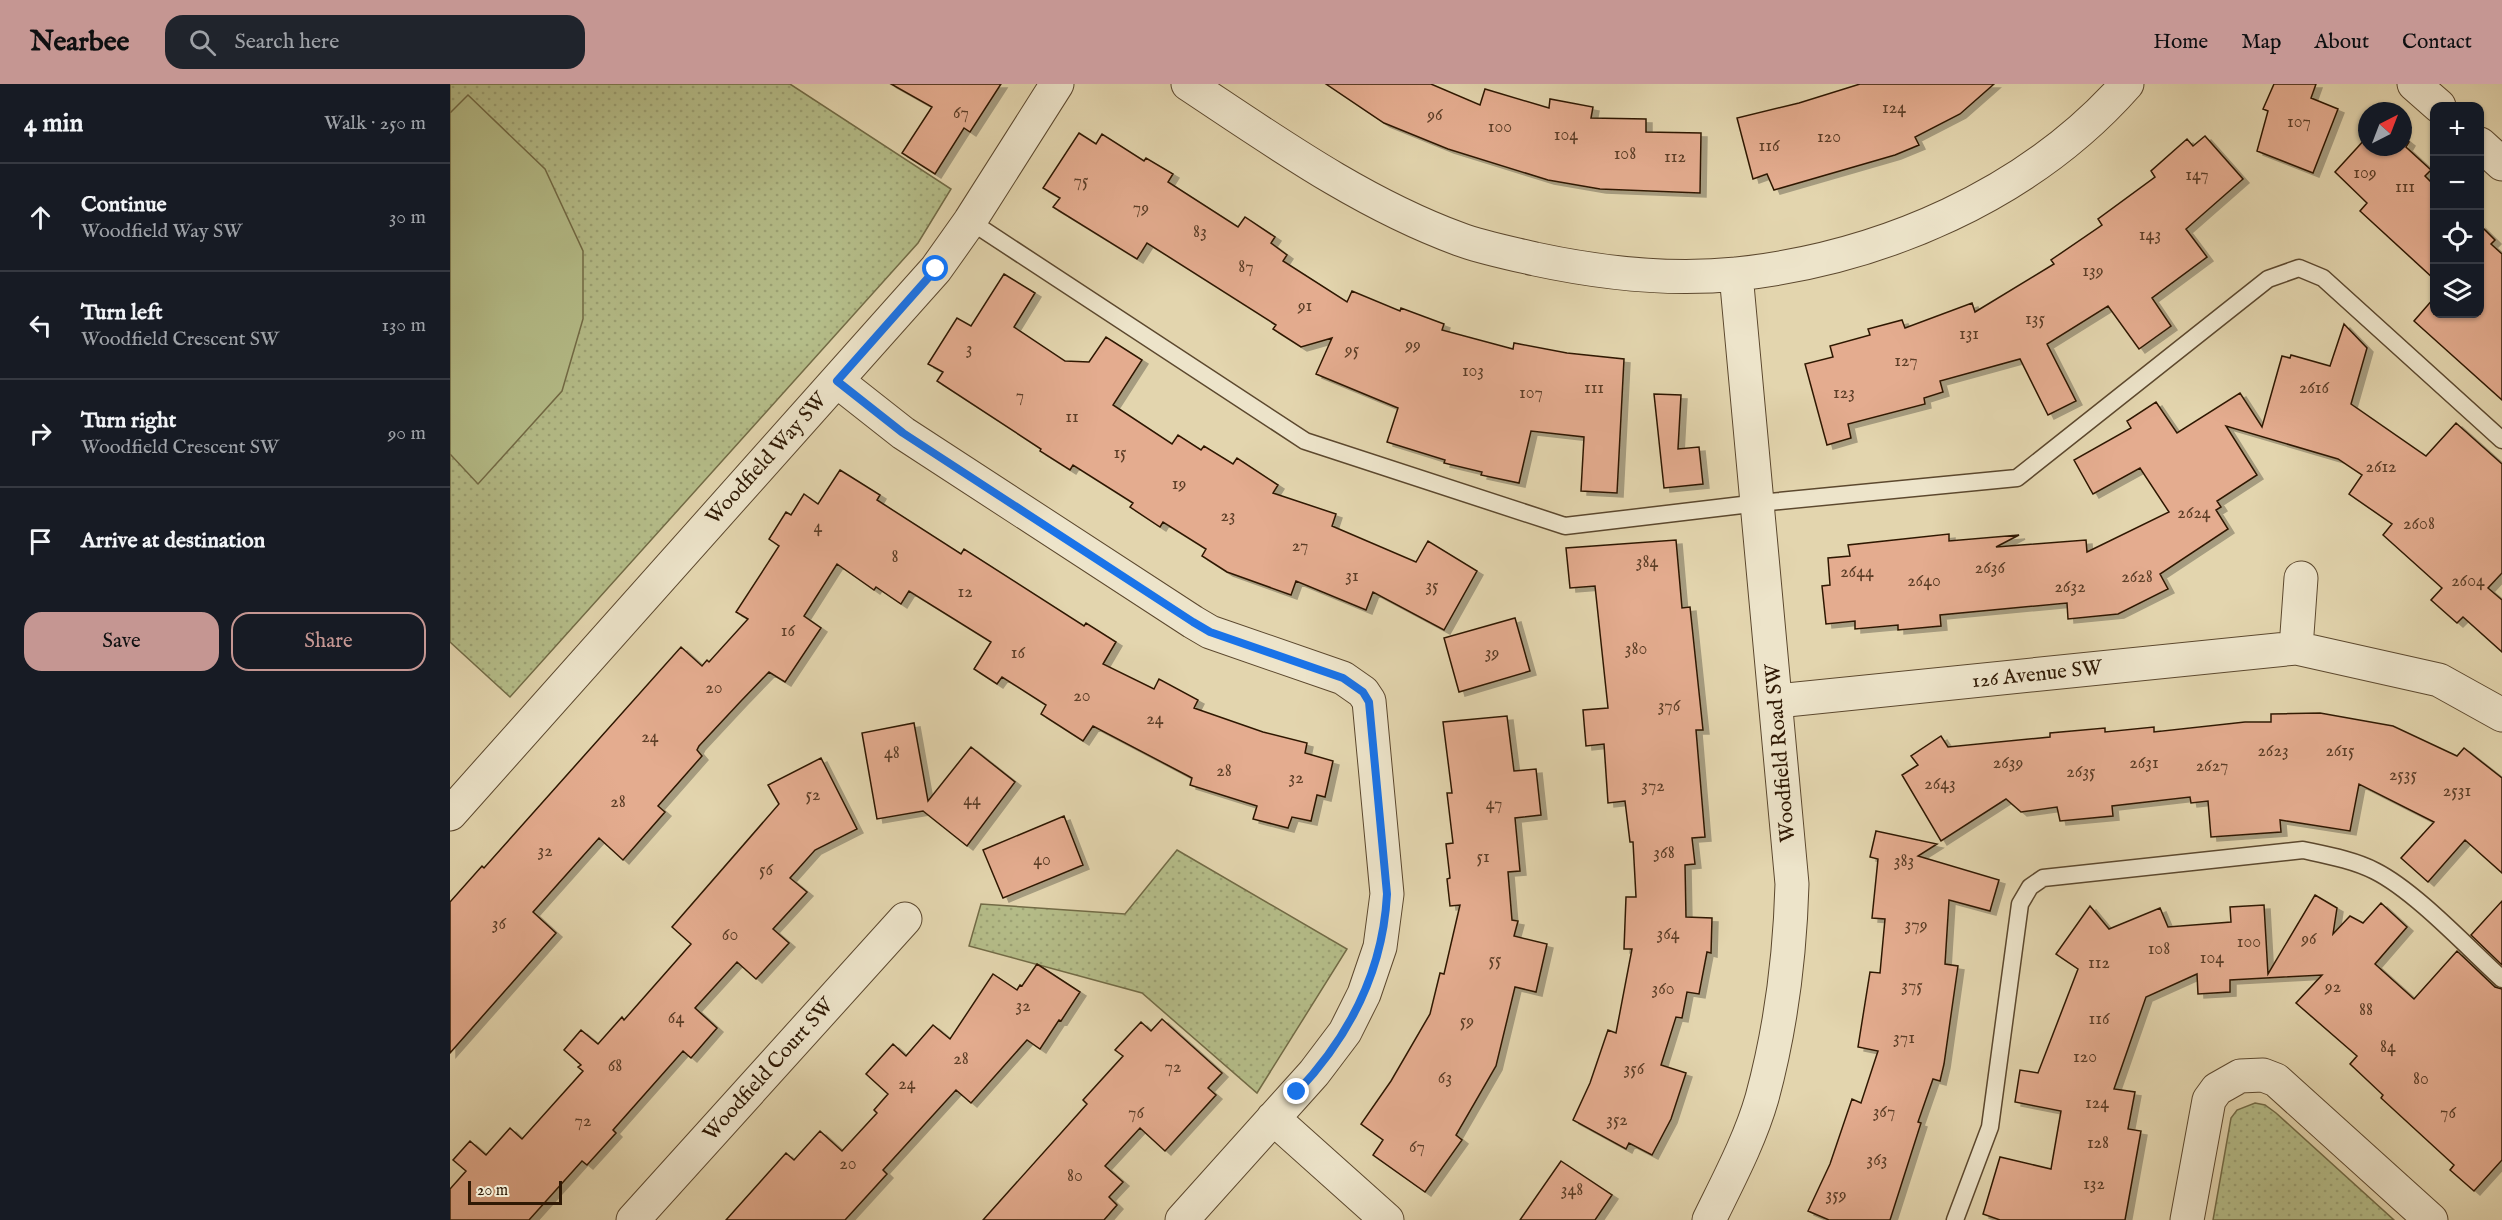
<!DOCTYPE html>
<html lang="en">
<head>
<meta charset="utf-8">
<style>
  :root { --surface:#171b24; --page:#20242c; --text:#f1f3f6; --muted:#9ea1a6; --line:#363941; --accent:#c59692 }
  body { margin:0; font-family:"IM FELL English",serif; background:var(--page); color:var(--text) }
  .controls { position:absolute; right:18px; top:18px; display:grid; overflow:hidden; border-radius:12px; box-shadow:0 2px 4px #0004 }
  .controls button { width:54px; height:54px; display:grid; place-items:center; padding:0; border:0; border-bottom:2px solid var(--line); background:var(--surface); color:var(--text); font:30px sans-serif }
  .compass { position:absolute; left:1908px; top:18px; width:54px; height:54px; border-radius:50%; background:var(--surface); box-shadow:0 2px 4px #0004; rotate:42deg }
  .scale { position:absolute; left:18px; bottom:15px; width:94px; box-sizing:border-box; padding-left:6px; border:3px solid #2f1904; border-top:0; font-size:16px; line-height:21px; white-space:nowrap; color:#2f1904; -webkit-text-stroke:4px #ede4ca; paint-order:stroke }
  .stop { position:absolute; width:18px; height:18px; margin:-14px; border:4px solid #1a73e8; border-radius:50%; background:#fff }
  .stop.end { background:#1a73e8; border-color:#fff; box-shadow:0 2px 6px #0008 }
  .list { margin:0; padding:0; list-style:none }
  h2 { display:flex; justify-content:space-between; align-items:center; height:78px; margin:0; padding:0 24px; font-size:26px }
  h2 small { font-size:20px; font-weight:400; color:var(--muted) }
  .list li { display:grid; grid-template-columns:39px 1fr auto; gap:18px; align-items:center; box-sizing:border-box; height:108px; padding:0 24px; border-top:2px solid var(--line) }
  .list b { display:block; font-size:22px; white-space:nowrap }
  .list p { margin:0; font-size:20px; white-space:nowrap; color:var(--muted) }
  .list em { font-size:20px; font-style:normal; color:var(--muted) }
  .actions { display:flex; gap:12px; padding:18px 24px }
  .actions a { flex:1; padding:14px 0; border:2px solid var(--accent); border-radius:18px; text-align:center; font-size:21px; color:var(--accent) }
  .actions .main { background:var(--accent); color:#111 }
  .icon { flex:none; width:33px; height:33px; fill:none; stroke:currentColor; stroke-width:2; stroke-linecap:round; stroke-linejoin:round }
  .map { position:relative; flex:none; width:2052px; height:1136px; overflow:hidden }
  header { display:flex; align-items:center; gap:36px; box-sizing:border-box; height:84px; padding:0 30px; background:var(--accent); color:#111 }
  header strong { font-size:28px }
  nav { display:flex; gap:33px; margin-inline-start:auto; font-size:21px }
  .search { width:420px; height:54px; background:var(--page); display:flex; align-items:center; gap:15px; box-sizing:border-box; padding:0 21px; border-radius:18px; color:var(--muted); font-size:22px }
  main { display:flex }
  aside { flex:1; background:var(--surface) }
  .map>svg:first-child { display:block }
</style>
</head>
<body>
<header>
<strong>Nearbee</strong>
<div class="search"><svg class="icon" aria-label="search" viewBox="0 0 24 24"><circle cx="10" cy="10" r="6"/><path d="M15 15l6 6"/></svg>Search here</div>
<nav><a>Home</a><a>Map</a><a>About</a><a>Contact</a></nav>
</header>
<main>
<aside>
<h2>4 min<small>Walk · 250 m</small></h2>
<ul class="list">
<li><svg class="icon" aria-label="ahead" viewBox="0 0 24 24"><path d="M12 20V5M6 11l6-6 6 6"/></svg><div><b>Continue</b><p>Woodfield Way SW</p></div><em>30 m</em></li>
<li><svg class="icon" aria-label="left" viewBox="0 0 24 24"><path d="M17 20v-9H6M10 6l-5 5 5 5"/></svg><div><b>Turn left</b><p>Woodfield Crescent SW</p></div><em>130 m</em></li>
<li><svg class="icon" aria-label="right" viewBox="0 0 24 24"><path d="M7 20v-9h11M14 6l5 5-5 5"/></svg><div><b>Turn right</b><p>Woodfield Crescent SW</p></div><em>90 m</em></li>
<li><svg class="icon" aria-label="arrive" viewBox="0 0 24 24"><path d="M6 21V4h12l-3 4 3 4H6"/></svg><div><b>Arrive at destination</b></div></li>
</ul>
<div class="actions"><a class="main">Save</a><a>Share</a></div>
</aside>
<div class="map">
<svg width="2052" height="1136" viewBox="0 0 2052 1136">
  <defs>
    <pattern id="green-dots" width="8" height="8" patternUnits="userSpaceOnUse" patternTransform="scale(1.5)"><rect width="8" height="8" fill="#b5bd89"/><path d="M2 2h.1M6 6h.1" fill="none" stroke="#9ca275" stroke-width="1.8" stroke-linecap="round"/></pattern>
    <filter id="shadow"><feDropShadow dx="6" dy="4" stdDeviation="0" flood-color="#0004"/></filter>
  </defs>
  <rect width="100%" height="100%" fill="#e3d5ae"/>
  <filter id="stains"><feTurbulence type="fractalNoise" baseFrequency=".00333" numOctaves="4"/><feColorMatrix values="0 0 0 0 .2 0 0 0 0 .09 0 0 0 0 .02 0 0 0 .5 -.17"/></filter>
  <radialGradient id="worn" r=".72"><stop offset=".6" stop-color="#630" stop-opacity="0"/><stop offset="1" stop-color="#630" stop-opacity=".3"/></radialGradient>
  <path fill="url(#green-dots)" stroke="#726b46" stroke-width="1.5" d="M0,0H340L501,105L468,159L60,613L0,558Z
    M727,766L897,865L807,1009L692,909L519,862L531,820L675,830Z
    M1805,1019L1815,1021L1826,1029L1944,1136H1763L1781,1034L1787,1026Z"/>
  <path fill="#b5bd89" stroke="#726b46" stroke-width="1.5" d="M18,11L95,85L133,167V235L112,307L28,400L0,370V29Z"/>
  <path fill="#e4ac8f" stroke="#2f1904" stroke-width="1.5" filter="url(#shadow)" d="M441,0H551L520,48L514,44L485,90L452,69L482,23Z
    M876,0H981L1030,21L1035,5L1099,24L1100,15L1143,23L1141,34L1196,35V48L1251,49L1250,109L1150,105L1098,96L998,65L934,39Z
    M1410,0H1544L1510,30L1465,53L1469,61L1445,71L1324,106L1317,90L1303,95L1287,34L1349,19Z
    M1824,0H1866L1861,14L1888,25L1863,89L1807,67L1818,27L1813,25Z
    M629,49L646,60L652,50L694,77L696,74L723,90L718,98L788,143L795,133L825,153L821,159L837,171L833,177L897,218L902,207L950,227L951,224L994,240L992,246L1063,265L1064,259L1117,269L1174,275L1167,409L1131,407L1134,353L1081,347L1069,399L1031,391L1032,388L994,379L995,376L937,358L948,324L866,290L882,254L851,263L823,245L826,241L697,159L687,175L603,123L610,114L593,104Z
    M1755,52L1793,95L1736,145L1757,173L1702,214L1721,242L1689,265L1658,222L1597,260L1626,317L1598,331L1570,275L1490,297L1493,308L1474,314L1475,320L1398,340L1401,354L1377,361L1355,280L1383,273L1380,262L1420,251L1418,245L1452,236L1455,244L1522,219L1525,228L1604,180L1601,176L1652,141L1648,135L1705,93L1701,87L1737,55L1743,62Z
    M1917,53V63H1953V53L1959,58L1956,63L1981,86L1975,92L1984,101V195L1910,127L1917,119L1885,88Z
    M2030,141L2045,156L2041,160L2052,170V316L1964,237L1984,214V230H2030Z
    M554,190L585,209L564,243L615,277L639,278L656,253L692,276L663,321L722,360L728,351L751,366L754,362L783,380L787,374L828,401L823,409L886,430L882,442L966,478L978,457L1027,487L994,546L923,508L916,526L846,497L841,511L777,488L752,472L756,465L713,438L710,443L680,423L683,419L623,381L620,386L590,367L591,365L487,297L493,288L478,280L507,234L521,242Z
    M1894,240L1917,264L1901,320L1976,372L2006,339L2052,380V489L2038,504L2052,516V568L2013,533L2007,539L1981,516L1992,504L1933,451L1942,440L1899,410L1912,391L1888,375L1776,342L1807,391L1767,417L1771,423L1766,426L1778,445L1710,490L1718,505L1668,530L1618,535L1617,519L1490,531L1491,542L1448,546V541L1405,545V537L1376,540L1372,502L1380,501L1378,474L1400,472L1398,461L1499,450V457L1569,451L1546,463L1636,456L1637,468L1719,428L1690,384L1643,410L1624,376L1681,344L1677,337L1706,318L1727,349L1790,309L1812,343L1832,272L1840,274L1841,271L1880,282Z
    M1204,310L1231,311L1228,365L1249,363L1253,400L1214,404Z
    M390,386L430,411L427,416L511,470L514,465L634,542L636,539L666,558L653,580L704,605L709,595L748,616L744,624L813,648L857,659L855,669L883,677L875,713L867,711L861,737L842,733L838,744L803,735L807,722L740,701L742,694L643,642L633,657L591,630L596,621L552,593L547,600L524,585L541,558L459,507L451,520L426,503L424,506L387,480L354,532L371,544L335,598L319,588L291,617L249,662L247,666L252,672L208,722L215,728L173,776L149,754L83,828L106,849L0,969V818L32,782L34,784L231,563L252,582L257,576L259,578L298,535L286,528L329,462L319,455L336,428L341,431L354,410L368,420Z
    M1226,456L1232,524L1240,523L1253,646H1246L1255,753L1242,754L1245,780L1235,781L1236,833L1262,834L1261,869L1257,868L1249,910L1237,908L1232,934L1226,933L1211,981L1236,989L1221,1035L1202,1071L1179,1059L1176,1065L1123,1036L1140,999L1158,946L1166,949L1182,865H1174L1176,813H1186L1183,758H1180L1175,717L1158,719L1154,660L1136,662L1133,626L1158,624L1145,502L1120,504L1116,464Z
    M1065,534L1080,587L1009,608L994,554Z
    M1870,629L1943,642L2007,672L2014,664L2052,694V789L2015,756L1978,798L1951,774L1984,738L1909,700L1900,747L1830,736L1831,748L1761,753L1758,717L1741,719L1740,713L1662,722L1663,732L1610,737L1607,723L1571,728L1556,715L1491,757L1452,691L1468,681L1461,672L1491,652L1498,663L1600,653V649L1655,644V648L1704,643V648L1795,638H1821V630Z
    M1057,632L1064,687L1086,685L1091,731L1065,734L1070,787L1058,788L1062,836L1068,837L1064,852L1097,860L1086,908L1065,903L1046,982L1006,1051L1012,1056L975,1108L923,1071L933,1056L911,1040L941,997L980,930L990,889L994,890L1010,821L1000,822L997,795L1000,794L996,760L1003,759L997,709H1002L993,638Z
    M464,639L478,717L521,663L565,698L517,762L473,727L427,735L412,649Z
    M371,674L407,745L365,766L340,794L357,808L323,845L339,859L306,895L287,878L245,924L267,944L241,974L233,967L163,1046L166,1049L137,1081L132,1077L79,1136H0V1105L16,1087L3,1076L20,1057L36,1071L60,1044L72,1055L133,987L128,983L131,981L114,966L131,946L148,960L172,933L174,936L241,860L222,843L329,720L318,701Z
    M614,732L633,781L553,814L533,766Z
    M1426,747L1487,760L1468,772L1549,796L1540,827L1499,816L1495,880L1508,882L1494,980L1490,997L1483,995L1468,1038L1471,1039L1440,1136H1379L1358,1127L1380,1080L1402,1015L1411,1019L1428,967L1408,963L1420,888L1430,889L1435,835L1422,834L1428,775L1420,773Z
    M1865,811L1887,824L1883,850L1900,832L1913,839L1931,819L1957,843L1925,880L1964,915L2007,867L2045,903L2052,905V1076L2024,1107L2000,1086L2004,1081L1931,1014L1933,1011L1900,980L1907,972L1846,919L1872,891L1780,896V908L1748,910L1747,890L1696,913L1664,1005L1685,1008L1678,1045L1691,1047L1675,1136H1550L1533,1130L1550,1073L1601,1085L1611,1027L1565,1018L1570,986L1588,989L1628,885L1606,870L1640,822L1659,845L1710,824L1718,843L1781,838L1780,823L1814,821L1818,890Z
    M2052,817V881L2021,851Z
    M587,880L630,908L611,937L609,936L590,965L577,956L521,1019L506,1006L433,1086L437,1090L395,1136H276L336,1069L344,1076L370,1047L392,1067L427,1029L424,1026L438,1010L416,990L443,960L456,972L483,941L500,955L543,890L567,906L570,901L572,902Z
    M712,935L772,989L758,1004L766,1011L715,1067L690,1044L655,1082L673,1098L659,1113L667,1121L654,1136H533L637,1020L633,1016L673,972L665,966L691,938L701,947Z
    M1111,1077L1162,1111L1145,1136H1070Z"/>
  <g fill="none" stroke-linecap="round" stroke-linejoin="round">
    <g stroke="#5c482e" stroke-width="19">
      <path id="service" d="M520,137L855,357L1115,442L1309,419L1567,394L1818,195L1849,184L1873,194L2052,356
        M1505,1136L1540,1043L1570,820L1580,803L1593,794L1853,766C1876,771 1904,776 1925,787C1965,807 2017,863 2052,895"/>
    </g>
    <g stroke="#5c482e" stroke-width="35">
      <path id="minor" d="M1964,0L1989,22
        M2030,60L2052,80
        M387,297L453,349L743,538L760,548L893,594L913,608L919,617L937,810L930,863L914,910L895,948L864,989L732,1136
        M1846,564L1851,494
        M1327,617L1846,564L1989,596L2052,631
        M0,730L486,185L520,137L607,0
        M823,1034L937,1136
        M183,1136L455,835
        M1737,1136L1759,1016L1767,1005L1790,992L1813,991L1826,996L1981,1136"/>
    </g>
    <g stroke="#5c482e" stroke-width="35">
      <path id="tertiary" d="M738,0C824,57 911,119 1009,155C1033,164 1060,169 1085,175C1150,189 1219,197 1287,190C1432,174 1579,111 1677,0
        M1259,1136C1278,1097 1300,1056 1312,1014C1331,944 1340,872 1342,800L1286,190"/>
    </g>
    <use href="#service" stroke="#ede4ca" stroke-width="16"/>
    <use href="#minor" stroke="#ede4ca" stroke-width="33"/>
    <use href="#tertiary" stroke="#ede4ca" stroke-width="33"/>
  </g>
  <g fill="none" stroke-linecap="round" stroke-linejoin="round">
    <path stroke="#1a73e8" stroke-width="8" d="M486,185L387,297L453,349L743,538L760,548L893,594L913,608L919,618L937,810C933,887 899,953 847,1008"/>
  </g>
  <g text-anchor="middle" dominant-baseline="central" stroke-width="4.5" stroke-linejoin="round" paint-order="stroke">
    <g font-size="18" fill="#5c3e27">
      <text x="1444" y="24">124</text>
      <text x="511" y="29">67</text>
      <text x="985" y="31">96</text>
      <text x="1849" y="38">107</text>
      <text x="1050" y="43">100</text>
      <text x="1116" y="51">104</text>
      <text x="1379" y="53">120</text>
      <text x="1319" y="62">116</text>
      <text x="1175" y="70">108</text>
      <text x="1225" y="73">112</text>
      <text x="1915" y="89">109</text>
      <text x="1747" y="91">147</text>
      <text x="631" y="97">75</text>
      <text x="1955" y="103">111</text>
      <text x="691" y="124">79</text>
      <text x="750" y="148">83</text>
      <text x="1700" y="151">143</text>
      <text x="796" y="183">87</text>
      <text x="1643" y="187">139</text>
      <text x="855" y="222">91</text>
      <text x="1585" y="235">135</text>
      <text x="1519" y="250">131</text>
      <text x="963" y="261">99</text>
      <text x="519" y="265">3</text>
      <text x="902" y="266">95</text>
      <text x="1456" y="277">127</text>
      <text x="1023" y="287">103</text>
      <text x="1144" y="304">111</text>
      <text x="1864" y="304">2616</text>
      <text x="1081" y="309">107</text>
      <text x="1394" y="309">123</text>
      <text x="570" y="312">7</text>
      <text x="622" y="333">11</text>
      <text x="670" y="369">15</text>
      <text x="1931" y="383">2612</text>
      <text x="729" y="400">19</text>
      <text x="1744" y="429">2624</text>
      <text x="778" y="432">23</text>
      <text x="1969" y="440">2608</text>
      <text x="368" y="443">4</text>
      <text x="850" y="462">27</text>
      <text x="445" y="473">8</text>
      <text x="1197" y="478">384</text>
      <text x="1540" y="484">2636</text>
      <text x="1407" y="488">2644</text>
      <text x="902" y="492">31</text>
      <text x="1687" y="493">2628</text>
      <text x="1474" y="497">2640</text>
      <text x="2018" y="497">2604</text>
      <text x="982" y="502">35</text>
      <text x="1620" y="503">2632</text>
      <text x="515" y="508">12</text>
      <text x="338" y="547">16</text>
      <text x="1186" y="565">380</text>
      <text x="568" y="569">16</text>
      <text x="1042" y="569">39</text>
      <text x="264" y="604">20</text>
      <text x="632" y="612">20</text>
      <text x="1219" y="622">376</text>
      <text x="705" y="635">24</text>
      <text x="200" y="653">24</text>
      <text x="1823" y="667">2623</text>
      <text x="1890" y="667">2615</text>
      <text x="442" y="669">48</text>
      <text x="1558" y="679">2639</text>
      <text x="1694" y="679">2631</text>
      <text x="1762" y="682">2627</text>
      <text x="774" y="687">28</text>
      <text x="1631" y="688">2635</text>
      <text x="1953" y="691">2535</text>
      <text x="846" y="694">32</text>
      <text x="1490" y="700">2643</text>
      <text x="1203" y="702">372</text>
      <text x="2007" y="707">2531</text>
      <text x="363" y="711">52</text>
      <text x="522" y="716">44</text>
      <text x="168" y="718">28</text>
      <text x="1044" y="720">47</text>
      <text x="95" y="767">32</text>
      <text x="1214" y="769">368</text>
      <text x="1033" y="773">51</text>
      <text x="592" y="776">40</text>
      <text x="1454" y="777">383</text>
      <text x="316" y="786">56</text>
      <text x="49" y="840">36</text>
      <text x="1466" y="841">379</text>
      <text x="1218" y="850">364</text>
      <text x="280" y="851">60</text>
      <text x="1859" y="855">96</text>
      <text x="1799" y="858">100</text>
      <text x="1709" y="865">108</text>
      <text x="1762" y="874">104</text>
      <text x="1045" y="876">55</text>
      <text x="1649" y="879">112</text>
      <text x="1462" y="902">375</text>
      <text x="1883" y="903">92</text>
      <text x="1213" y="905">360</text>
      <text x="573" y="922">32</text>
      <text x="1916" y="926">88</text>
      <text x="226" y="934">64</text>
      <text x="1649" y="935">116</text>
      <text x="1017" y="937">59</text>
      <text x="1454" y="954">371</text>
      <text x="1938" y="963">84</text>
      <text x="1635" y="973">120</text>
      <text x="511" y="975">28</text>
      <text x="165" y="982">68</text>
      <text x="723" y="983">72</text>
      <text x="1184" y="985">356</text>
      <text x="995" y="994">63</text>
      <text x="1971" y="995">80</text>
      <text x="457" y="1000">24</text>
      <text x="1647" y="1019">124</text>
      <text x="1434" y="1028">367</text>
      <text x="686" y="1029">76</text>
      <text x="1998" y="1029">76</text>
      <text x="1167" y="1036">352</text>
      <text x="133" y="1037">72</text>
      <text x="1648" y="1059">128</text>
      <text x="967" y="1063">67</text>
      <text x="1427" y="1076">363</text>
      <text x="398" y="1080">20</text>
      <text x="625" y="1092">80</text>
      <text x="1644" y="1100">132</text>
      <text x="1122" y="1106">348</text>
      <text x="1386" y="1111">359</text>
    </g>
    <g font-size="21" fill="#2f1904" stroke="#ede4ca">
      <text transform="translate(317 375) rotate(-48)">Woodfield Way SW</text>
      <text transform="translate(1587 591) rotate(-6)">126 Avenue SW</text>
      <text transform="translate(1331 669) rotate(-95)">Woodfield Road SW</text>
      <text transform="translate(319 986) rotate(-48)">Woodfield Court SW</text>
    </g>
  </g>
  <rect width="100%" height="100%" filter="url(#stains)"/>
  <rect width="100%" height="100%" fill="url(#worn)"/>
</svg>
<div class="controls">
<button>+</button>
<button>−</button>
<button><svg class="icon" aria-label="locate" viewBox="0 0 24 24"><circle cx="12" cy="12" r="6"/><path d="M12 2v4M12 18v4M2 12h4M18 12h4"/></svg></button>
<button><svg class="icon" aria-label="layers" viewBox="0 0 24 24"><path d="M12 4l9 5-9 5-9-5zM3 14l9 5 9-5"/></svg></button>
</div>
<svg class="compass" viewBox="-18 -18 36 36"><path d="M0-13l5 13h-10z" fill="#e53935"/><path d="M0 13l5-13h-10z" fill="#9ea1a6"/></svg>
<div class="scale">20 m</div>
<div class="stop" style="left:486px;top:185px"></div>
<div class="stop end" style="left:847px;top:1008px"></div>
</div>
</main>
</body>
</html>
